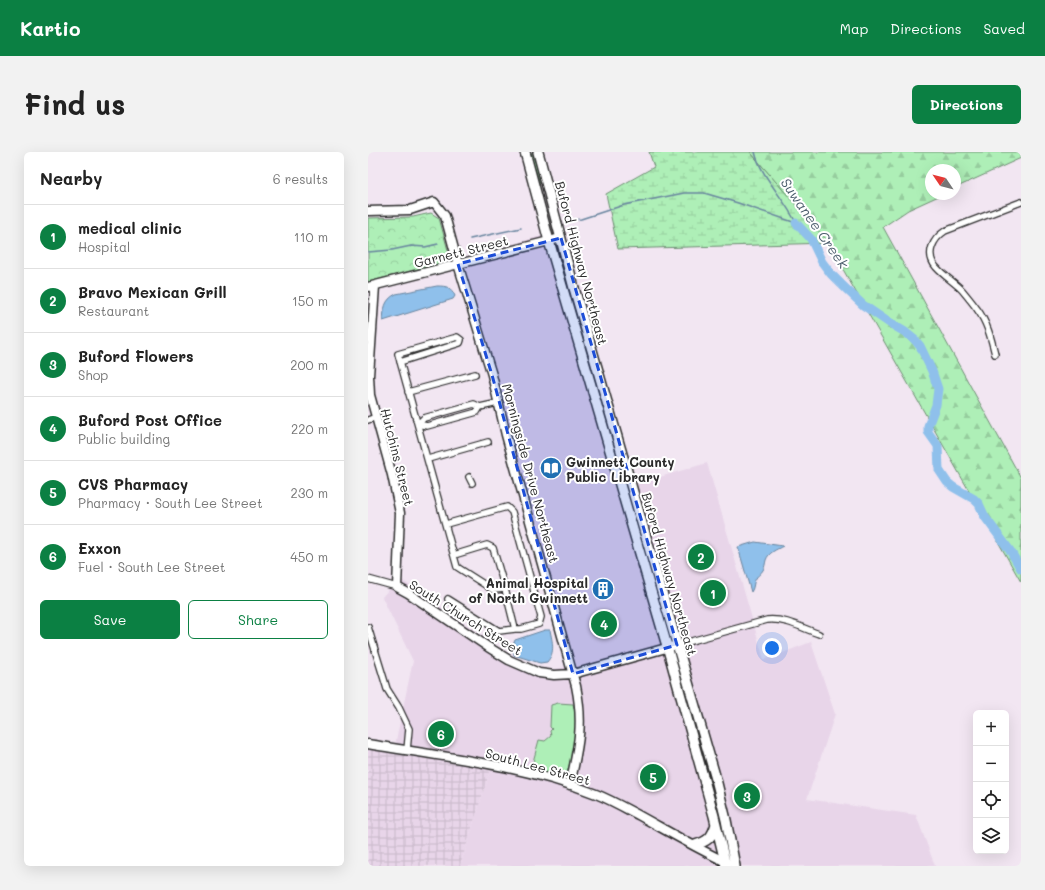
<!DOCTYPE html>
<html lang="en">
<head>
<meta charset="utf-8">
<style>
  :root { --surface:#fff; --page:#f2f2f2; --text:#222; --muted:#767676; --line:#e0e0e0; --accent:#0b8043 }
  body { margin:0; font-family:Mali,sans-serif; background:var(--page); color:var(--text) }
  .controls { position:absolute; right:12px; bottom:12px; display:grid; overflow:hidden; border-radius:6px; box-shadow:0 4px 16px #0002 }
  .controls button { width:36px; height:36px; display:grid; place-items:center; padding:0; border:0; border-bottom:1px solid var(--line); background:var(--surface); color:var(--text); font:20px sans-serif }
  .compass { position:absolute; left:557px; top:12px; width:36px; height:36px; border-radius:50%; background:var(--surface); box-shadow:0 4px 16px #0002; rotate:305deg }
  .you { position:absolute; left:404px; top:496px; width:14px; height:14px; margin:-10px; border:3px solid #fff; border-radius:50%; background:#1a73e8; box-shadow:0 0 0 6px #1a73e833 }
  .badge { display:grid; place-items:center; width:26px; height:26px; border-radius:50%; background:var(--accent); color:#fff; font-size:13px; font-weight:700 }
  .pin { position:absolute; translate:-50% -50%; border:2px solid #fff; box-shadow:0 1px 4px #0006 }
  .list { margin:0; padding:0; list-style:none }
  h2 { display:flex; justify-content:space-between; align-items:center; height:52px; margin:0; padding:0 16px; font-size:17px }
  h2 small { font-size:13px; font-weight:400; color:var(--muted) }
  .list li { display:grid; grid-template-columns:26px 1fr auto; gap:12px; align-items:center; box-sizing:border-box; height:64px; padding:0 16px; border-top:1px solid var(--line) }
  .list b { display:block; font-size:15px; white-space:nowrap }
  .list p { margin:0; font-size:13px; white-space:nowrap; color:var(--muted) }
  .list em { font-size:13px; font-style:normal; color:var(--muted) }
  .actions { display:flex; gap:8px; padding:12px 16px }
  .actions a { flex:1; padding:9px 0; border:1px solid var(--accent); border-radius:6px; text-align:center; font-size:14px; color:var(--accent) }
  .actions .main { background:var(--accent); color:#fff }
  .icon { flex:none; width:22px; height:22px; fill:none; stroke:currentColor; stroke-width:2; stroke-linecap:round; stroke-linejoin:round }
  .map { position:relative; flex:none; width:653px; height:714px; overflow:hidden; border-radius:6px }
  header { display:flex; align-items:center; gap:24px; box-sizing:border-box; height:56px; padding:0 20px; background:var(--accent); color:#fff }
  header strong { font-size:19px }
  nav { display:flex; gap:22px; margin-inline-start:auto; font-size:14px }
  .intro { display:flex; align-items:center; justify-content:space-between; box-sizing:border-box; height:96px; padding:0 24px }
  h1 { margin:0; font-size:28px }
  .button { padding:10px 18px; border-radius:6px; background:var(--accent); color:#fff; font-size:14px; font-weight:700 }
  main { display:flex; gap:24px; padding:0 24px }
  aside { flex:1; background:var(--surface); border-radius:6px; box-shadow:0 4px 16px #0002 }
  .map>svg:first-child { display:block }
</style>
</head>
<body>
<header>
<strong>Kartio</strong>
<nav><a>Map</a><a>Directions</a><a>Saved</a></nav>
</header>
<div class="intro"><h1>Find us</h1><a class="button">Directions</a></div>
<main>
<aside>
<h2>Nearby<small>6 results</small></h2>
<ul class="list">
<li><span class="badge">1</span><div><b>medical clinic</b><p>Hospital</p></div><em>110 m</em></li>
<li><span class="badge">2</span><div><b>Bravo Mexican Grill</b><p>Restaurant</p></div><em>150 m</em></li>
<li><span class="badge">3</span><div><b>Buford Flowers</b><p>Shop</p></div><em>200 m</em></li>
<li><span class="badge">4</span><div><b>Buford Post Office</b><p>Public building</p></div><em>220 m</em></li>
<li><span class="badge">5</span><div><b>CVS Pharmacy</b><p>Pharmacy · South Lee Street</p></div><em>230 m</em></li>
<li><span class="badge">6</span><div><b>Exxon</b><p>Fuel · South Lee Street</p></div><em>450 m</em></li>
</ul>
<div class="actions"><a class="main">Save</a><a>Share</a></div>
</aside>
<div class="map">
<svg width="653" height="714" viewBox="0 0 653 714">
  <defs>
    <pattern id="industrial-grid" width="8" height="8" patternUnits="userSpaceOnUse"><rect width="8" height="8" fill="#e8d5e9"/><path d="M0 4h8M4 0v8" fill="none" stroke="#c7b7c8"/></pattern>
    <pattern id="forest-firs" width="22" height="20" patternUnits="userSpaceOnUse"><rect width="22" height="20" fill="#aeefb7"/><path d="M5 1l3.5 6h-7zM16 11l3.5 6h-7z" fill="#96cd9e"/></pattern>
    <pattern id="wetland-marsh" width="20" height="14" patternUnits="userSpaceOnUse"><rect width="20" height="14" fill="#aeefb7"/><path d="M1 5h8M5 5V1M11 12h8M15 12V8" fill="none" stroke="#96cd9e"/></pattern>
    <pattern id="park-crowns" width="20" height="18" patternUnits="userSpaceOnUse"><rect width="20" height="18" fill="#aeefb7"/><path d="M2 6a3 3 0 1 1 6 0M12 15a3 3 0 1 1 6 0" fill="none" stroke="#96cd9e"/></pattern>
  </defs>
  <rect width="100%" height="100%" fill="#f2e6f2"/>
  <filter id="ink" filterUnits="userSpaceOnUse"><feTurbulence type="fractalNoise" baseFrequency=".025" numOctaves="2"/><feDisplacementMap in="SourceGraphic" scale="8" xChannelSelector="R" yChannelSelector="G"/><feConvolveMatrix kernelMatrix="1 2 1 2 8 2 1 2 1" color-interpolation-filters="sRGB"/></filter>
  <g filter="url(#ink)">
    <path fill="#e8d5e9" d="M190,79L242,286L258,335L339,311L396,508L443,490L467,562L439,647L548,663L567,714H92L125,609L27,593L45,509L14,445L31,426L167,521L208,513L150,326L144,282L93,107Z"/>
    <path fill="url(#industrial-grid)" d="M0,588L125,609L92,714H0Z"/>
    <path fill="#aeefb7" stroke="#6c8d71" d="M161,0H163L169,14L174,30L172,31Z
      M203,147H204L210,161L248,293H247L241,280Z
      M190,551L205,552C212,575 204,600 199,623L193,627L165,619L163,617L171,588L177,589L183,584L182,579L184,577L182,575L183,553Z"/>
    <path fill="url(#forest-firs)" stroke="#6c8d71" d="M382,0H653V6L587,36V18H563V42H575L540,58L515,75L653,326V430L460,91Z"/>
    <path fill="url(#wetland-marsh)" stroke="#6c8d71" d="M281,0H382L461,91L250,97L238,42L286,15Z"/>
    <path fill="url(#park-crowns)" stroke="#6c8d71" d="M63,61L71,66L81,102L79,106L76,110L0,130V66L45,65Z"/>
    <path fill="#8fc0eb" stroke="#67849e" d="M69,134C79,134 83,135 87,144L85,147L15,169C16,157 16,148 28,142Z
      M387,390L415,394C408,398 401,400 398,408C397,412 397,415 395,418C393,422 389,423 387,428C385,432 386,436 383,440L370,395Z
      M177,478H182C184,489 188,500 179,510L172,511L146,503L145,493L147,488Z"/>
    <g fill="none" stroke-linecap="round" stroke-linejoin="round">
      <path stroke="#67849e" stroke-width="1.5" d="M387,0C393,25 417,47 428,71
        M198,69L213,67L256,53L316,41H336L370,51L428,71
        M102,87L153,76
        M0,100L24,98L43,94L57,95L70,92"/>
      <path stroke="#8fc0eb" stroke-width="9" d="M428,71L443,87L454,110L463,122L473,132L495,153L520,170L537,180L547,188L552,194L564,219L570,237L568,253L560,274V280L570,294L571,318L579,330L585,335L606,347L611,352L617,365L643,400L653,417"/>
      <g stroke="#2b2b2b" stroke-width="8">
        <path id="street" d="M627,202C623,186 619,170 609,157C604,150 599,144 594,138C586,130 576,124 568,115C557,102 565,87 577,79L653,50
          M32,210L92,191L93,188L89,185L86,186L30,202C50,273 70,344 89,415L125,438L137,437L147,477L131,479L80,447
          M40,240L107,222
          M112,255L109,260L59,274L50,272L56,266L106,252L112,255L130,251
          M0,268L8,265
          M60,307L120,290
          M101,325L104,331
          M78,372L139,355L144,360L173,465L171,472L153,477H147
          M86,403L119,393L125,396L137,437
          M0,427L29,435
          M0,475L19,537L31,556L41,577L39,598
          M309,493L399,468C417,466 434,476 451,482"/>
      </g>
      <g stroke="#2b2b2b" stroke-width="11">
        <path id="secondary" d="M0,59L42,58L66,50L77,64L90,112L124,223L138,283L208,534C216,573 210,595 202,633
          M7,134L1,224L2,243L24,323L32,361L29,435L40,441L120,495L141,508L171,521L186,523L205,522L309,493
          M0,135L193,86
          M0,592C77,605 155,613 228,642C243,648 257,656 272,664C301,680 330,697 360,711"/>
      </g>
      <g stroke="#2b2b2b" stroke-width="12">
        <path id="primary" d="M157,0L181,89L299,494L346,664L358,714
          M170,0L206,136L348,627L358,668L367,714
          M327,693C340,689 344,686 348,672"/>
      </g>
      <use href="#street" stroke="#fff" stroke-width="5.5"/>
      <use href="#secondary" stroke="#fff" stroke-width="8"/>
      <use href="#primary" stroke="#fff" stroke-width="9"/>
    </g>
  </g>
  <path fill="#1d4ed8" fill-opacity="0.2" stroke="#1d4ed8" stroke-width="3" stroke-dasharray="8 5" stroke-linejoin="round" d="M193,86L309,493L205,522L124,223L90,112Z"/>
  <defs>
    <g id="library-disc" transform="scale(1.15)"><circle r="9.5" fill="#1f6fb2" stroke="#fff"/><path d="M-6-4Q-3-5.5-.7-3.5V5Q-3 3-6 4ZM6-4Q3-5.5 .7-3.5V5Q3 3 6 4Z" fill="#fff"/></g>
    <g id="building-disc" transform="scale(1.15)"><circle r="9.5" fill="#1f6fb2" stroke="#fff"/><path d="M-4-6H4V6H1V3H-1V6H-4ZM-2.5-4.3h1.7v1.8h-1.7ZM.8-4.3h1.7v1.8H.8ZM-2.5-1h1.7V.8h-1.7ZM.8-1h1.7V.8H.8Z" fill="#fff"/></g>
  </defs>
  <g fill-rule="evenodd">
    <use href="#library-disc" x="183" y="316"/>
    <use href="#building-disc" x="235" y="437"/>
  </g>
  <g text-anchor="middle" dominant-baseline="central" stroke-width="4" stroke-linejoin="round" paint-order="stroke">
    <g font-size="13" fill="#2b2b2b" stroke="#fff">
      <text transform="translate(93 99) rotate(-14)">Garnett Street</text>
      <text transform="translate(214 111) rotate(75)">Buford Highway Northeast</text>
      <text transform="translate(30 305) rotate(76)">Hutchins Street</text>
      <text transform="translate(163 321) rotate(75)">Morningside Drive Northeast</text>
      <text transform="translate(302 422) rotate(74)">Buford Highway Northeast</text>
      <text transform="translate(98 465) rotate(32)">South Church Street</text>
      <text transform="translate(170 614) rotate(15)">South Lee Street</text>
    </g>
    <g font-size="13" font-weight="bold" fill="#2b2b2b" stroke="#fff" text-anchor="start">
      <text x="198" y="309">Gwinnett County<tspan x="198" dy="15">Public Library</tspan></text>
      <text x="220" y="430" text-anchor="end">Animal Hospital<tspan x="220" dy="15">of North Gwinnett</tspan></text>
    </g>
    <g font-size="14" font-style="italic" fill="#4e5f6e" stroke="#fff">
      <text transform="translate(447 71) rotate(55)">Suwanee Creek</text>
    </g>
  </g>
</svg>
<div class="controls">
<button>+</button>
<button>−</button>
<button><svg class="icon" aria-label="locate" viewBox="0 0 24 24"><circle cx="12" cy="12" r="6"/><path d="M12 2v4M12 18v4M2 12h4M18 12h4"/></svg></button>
<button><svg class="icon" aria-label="layers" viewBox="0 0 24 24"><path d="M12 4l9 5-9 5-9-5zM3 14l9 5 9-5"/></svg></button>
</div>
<svg class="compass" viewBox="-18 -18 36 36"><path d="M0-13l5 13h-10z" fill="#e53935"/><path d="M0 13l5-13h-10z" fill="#767676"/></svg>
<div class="you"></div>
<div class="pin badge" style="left:345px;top:441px">1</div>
<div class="pin badge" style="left:333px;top:405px">2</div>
<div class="pin badge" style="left:379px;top:644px">3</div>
<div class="pin badge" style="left:236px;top:472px">4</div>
<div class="pin badge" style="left:285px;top:625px">5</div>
<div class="pin badge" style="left:73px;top:582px">6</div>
</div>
</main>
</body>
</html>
